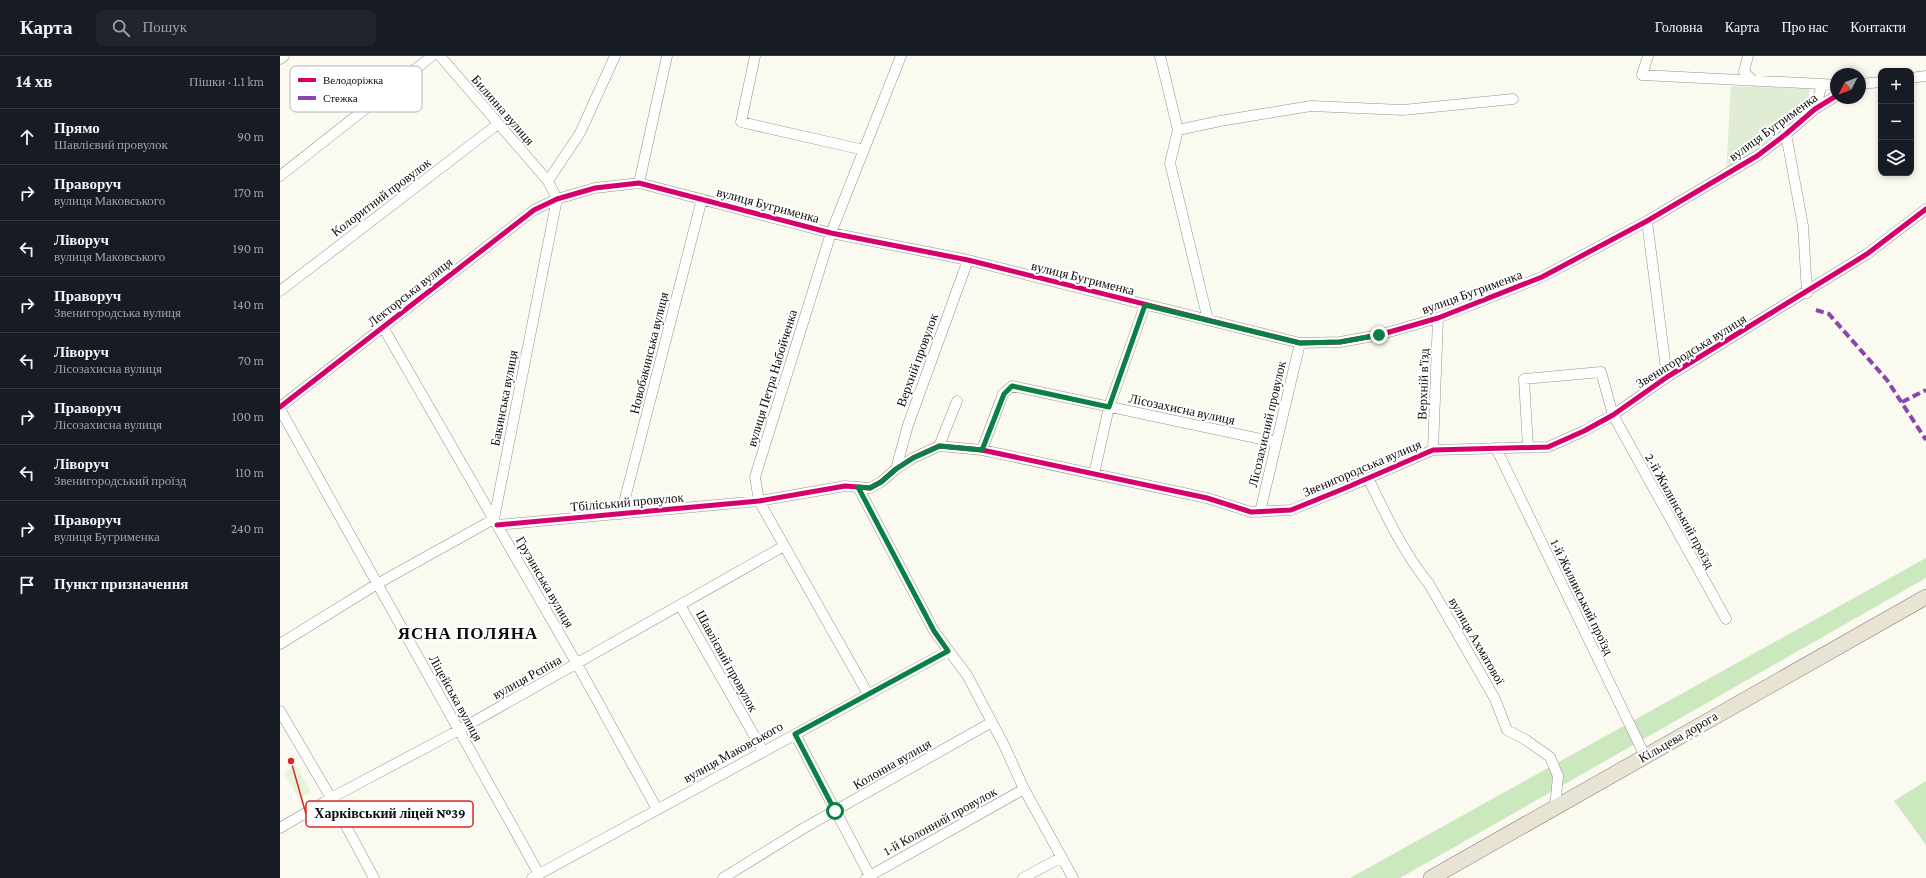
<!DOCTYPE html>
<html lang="uk">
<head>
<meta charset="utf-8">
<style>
  :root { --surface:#171b24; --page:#20242c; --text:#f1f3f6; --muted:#9ea1a6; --line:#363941 }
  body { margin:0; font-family:"Crimson Pro",serif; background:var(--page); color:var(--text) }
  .controls { position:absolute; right:12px; top:12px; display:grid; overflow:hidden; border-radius:8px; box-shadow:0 2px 6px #0003 }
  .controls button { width:36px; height:36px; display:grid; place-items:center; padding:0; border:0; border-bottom:1px solid var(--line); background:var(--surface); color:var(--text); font:20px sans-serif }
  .compass { position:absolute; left:1550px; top:12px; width:36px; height:36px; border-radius:50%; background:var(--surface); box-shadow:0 2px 6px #0003; rotate:228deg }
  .stop { position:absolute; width:12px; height:12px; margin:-9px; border:3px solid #0b8043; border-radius:50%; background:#fff }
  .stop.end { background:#0b8043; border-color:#fff; box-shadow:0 1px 4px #0008 }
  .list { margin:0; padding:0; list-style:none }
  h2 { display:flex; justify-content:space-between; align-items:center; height:52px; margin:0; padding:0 16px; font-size:17px }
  h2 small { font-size:13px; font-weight:400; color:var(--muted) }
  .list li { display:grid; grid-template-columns:26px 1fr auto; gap:12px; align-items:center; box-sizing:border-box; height:56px; padding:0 16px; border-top:1px solid var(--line) }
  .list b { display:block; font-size:15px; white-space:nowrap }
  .list p { margin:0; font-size:13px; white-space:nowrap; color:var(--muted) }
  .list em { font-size:13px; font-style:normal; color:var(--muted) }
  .icon { flex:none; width:22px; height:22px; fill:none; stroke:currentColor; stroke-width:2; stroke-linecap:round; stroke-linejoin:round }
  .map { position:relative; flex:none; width:1646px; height:822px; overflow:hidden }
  header { display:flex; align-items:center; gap:24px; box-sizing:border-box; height:56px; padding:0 20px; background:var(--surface); border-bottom:1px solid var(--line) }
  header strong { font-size:19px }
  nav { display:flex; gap:22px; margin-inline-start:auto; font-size:14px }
  .search { width:280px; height:36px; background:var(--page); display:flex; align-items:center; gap:10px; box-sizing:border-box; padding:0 14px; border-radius:8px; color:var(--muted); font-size:15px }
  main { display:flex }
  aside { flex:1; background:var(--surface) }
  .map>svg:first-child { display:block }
</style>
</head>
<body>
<header>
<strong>Карта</strong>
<div class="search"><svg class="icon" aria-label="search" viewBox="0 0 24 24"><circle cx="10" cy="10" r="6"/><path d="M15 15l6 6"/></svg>Пошук</div>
<nav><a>Головна</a><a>Карта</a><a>Про нас</a><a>Контакти</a></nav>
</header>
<main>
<aside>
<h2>14 хв<small>Пішки · 1.1 km</small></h2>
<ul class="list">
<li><svg class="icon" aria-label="ahead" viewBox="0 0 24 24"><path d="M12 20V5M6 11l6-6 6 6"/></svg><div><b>Прямо</b><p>Шавлієвий провулок</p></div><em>90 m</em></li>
<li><svg class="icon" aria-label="right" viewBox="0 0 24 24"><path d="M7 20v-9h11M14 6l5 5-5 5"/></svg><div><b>Праворуч</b><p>вулиця Маковського</p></div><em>170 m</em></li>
<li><svg class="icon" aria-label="left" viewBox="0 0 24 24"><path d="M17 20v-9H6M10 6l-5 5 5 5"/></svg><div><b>Ліворуч</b><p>вулиця Маковського</p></div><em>190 m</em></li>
<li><svg class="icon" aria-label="right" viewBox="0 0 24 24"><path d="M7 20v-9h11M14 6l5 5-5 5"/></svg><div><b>Праворуч</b><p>Звенигородська вулиця</p></div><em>140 m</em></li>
<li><svg class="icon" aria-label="left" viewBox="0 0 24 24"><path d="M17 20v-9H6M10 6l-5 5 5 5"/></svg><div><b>Ліворуч</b><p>Лісозахисна вулиця</p></div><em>70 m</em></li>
<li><svg class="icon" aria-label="right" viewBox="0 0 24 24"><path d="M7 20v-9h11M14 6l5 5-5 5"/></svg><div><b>Праворуч</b><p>Лісозахисна вулиця</p></div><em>100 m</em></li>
<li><svg class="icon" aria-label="left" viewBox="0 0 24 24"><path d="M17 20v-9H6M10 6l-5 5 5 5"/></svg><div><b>Ліворуч</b><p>Звенигородський проїзд</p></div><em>110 m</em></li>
<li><svg class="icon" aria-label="right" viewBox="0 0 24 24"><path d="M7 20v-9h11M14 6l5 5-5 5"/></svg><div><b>Праворуч</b><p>вулиця Бугрименка</p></div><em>240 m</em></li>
<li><svg class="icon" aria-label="arrive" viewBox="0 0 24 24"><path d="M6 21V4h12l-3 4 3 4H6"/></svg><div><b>Пункт призначення</b></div></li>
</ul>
</aside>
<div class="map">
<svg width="1646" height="822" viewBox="0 0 1646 822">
  <rect width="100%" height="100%" fill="#fafaf0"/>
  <path fill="#cbe8be" d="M1646,502V522L1120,822H1070Z
    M1646,725V789L1614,745Z"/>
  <path fill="#e1ecd4" d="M1451,30L1530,33L1526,55L1446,115Z"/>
  <path fill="#e7f4da" d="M16,710L31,736L19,743L4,717Z"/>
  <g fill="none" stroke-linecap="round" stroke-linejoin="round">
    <g stroke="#93938f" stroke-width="11">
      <path id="minor" d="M160,0L268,125
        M475,0L461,66L584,94
        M880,0L898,74L890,107L928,264
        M1368,0L1362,19L1542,28
        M1468,0L1464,16L1473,25
        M0,3L4,0
        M1631,22L1646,20
        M1580,28L1601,26
        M1535,53L1542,28L1556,29
        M898,74L940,65L1031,50L1123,54L1233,43
        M1506,78L1523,170L1527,237
        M0,120L152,0
        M359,127L387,0
        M1367,165L1387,321
        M0,235L218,68
        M103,271L297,608L377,753
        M0,351L254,154L277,143L315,132L359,127L551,177L688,204L1020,287L1060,286L1099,279L1158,262L1262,221L1367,165L1477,100L1506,78L1535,53L1556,40
        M0,353L259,818
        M659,390L677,345
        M1248,391L1244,323L1321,316L1333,359L1446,563
        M1216,392L1365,700
        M702,394L723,338L732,330L995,386
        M1153,394L1158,262
        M616,413L628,369L688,204
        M814,418L829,351L865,249
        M1088,422C1106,459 1123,496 1149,528L1215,643L1227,674L1246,684L1270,701L1278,720L1275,752
        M578,431L654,575L687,619L724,689L744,733L793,822
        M980,456L1020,287
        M341,458L422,143
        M217,469L479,445L565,430L590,432L601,426L616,413L633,402L659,390L702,394L927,442L971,456L1011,454L1063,433L1153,394L1268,391L1304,375L1333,359L1387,321L1587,198L1646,153
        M400,549L483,695
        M0,588L97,528L214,463L277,143L268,125L300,77L335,0
        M588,638L479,445L475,421L551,177L621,0
        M0,655L51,742L94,822
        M515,678L591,822
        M0,772L51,742L179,674L504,490
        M252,822L668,595
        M443,822L524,772L712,666
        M586,822L744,733
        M743,822L782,801"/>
    </g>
    <g stroke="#80807c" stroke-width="16">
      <path id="highway" d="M1151,822L1646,541"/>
    </g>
    <use href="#minor" stroke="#fefefd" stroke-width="10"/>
    <use href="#highway" stroke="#e9e3d4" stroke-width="15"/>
    <path stroke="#8e44ad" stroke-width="4" stroke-dasharray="8 4" stroke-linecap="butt" d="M1536,254L1549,258L1607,324L1646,384
      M1622,346L1646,334"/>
    <g stroke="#fff" stroke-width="8">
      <path id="cycleway" d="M0,351L254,154L277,143L315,132L359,127L551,177L688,204L1020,287L1060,286L1099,279L1158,262L1262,221L1367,165L1477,100L1506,78L1535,53L1556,40
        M217,469L479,445L565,430L590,432L601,426L616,413L633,402L659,390L702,394L927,442L971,456L1011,454L1063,433L1153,394L1268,391L1304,375L1333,359L1387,321L1587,198L1646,153"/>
    </g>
    <use href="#cycleway" stroke="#d6006c" stroke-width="5"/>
  </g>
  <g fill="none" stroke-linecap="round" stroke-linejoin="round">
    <path stroke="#0b8043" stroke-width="5" d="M555,755L515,678L668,595L654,575L578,431L590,432L601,426L616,413L633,402L660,390L702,394L724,338L732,330L829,351L865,249L1020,287L1060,286L1099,279"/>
  </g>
  <g text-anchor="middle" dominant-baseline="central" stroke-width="4" stroke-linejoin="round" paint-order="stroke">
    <g font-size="13" fill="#0c0c0c" stroke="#fff">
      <text transform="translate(223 54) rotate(49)">Билинна вулиця</text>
      <text transform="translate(1493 71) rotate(-36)">вулиця Бугрименка</text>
      <text transform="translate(101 141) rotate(-37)">Колоритний провулок</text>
      <text transform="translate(488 149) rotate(15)">вулиця Бугрименка</text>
      <text transform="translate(803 222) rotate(14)">вулиця Бугрименка</text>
      <text transform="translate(130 236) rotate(-38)">Лекторська вулиця</text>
      <text transform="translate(1192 236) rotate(-20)">вулиця Бугрименка</text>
      <text transform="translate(1411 295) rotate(-32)">Звенигородська вулиця</text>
      <text transform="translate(369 297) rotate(-76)">Новобакинська вулиця</text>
      <text transform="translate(637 304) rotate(-70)">Верхній провулок</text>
      <text transform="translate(492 322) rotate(-73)">вулиця Петра Набойченка</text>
      <text transform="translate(1143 328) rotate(-88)">Верхній в'їзд</text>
      <text transform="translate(224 342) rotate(-79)">Бакинська вулиця</text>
      <text transform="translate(902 353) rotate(12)">Лісозахисна вулиця</text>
      <text transform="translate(987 368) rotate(-77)">Лісозахисний провулок</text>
      <text transform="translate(1082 412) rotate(-23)">Звенигородська вулиця</text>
      <text transform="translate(347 446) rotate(-5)">Тбіліський провулок</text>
      <text transform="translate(1400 455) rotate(61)">2-й Жилинський проїзд</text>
      <text transform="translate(265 526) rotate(60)">Грузинська вулиця</text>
      <text transform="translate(1302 541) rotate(64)">1-й Жилинський проїзд</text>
      <text transform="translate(1197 585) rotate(60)">вулиця Ахматової</text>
      <text transform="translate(447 605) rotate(61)">Шавлієвий провулок</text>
      <text transform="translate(247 621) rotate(-29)">вулиця Рєпіна</text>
      <text transform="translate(176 642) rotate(61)">Ліцейська вулиця</text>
      <text transform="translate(1398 681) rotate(-30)">Кільцева дорога</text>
      <text transform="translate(453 696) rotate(-29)">вулиця Маковського</text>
      <text transform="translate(612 708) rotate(-30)">Колонна вулиця</text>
      <text transform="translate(660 765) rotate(-29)">1-й Колонний провулок</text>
    </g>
    <g font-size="17" font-weight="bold" letter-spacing="1" fill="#0c0c0c" stroke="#fff">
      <text x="188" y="577">ЯСНА ПОЛЯНА</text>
    </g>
  </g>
  <rect x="10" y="10" width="132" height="46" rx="6" fill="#fff" stroke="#b6b6b6" stroke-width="1"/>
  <rect x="18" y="22" width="18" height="4" fill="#d6006c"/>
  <rect x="18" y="40" width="18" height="4" fill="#8e44ad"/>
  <g font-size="11" fill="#0c0c0c">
    <text x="43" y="28">Велодоріжка</text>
    <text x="43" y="46">Стежка</text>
  </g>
  <path fill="none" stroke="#d62828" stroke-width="1.5" d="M11 705L26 758"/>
  <circle fill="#d62828" stroke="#fff" stroke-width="1.5" cx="11" cy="705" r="4"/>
  <rect fill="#fff" stroke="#d62828" stroke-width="1.5" x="26" y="745" width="167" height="26" rx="4"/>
  <g font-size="14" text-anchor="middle" font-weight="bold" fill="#0c0c0c">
    <text x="110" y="762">Харківський ліцей №39</text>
  </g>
</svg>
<div class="controls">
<button>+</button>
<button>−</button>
<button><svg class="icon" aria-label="layers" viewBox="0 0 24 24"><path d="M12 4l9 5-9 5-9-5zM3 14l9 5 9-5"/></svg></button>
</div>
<svg class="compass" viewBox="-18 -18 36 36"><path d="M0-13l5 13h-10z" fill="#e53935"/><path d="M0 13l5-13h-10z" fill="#9ea1a6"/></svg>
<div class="stop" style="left:555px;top:755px"></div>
<div class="stop end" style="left:1099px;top:279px"></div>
</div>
</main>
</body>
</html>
